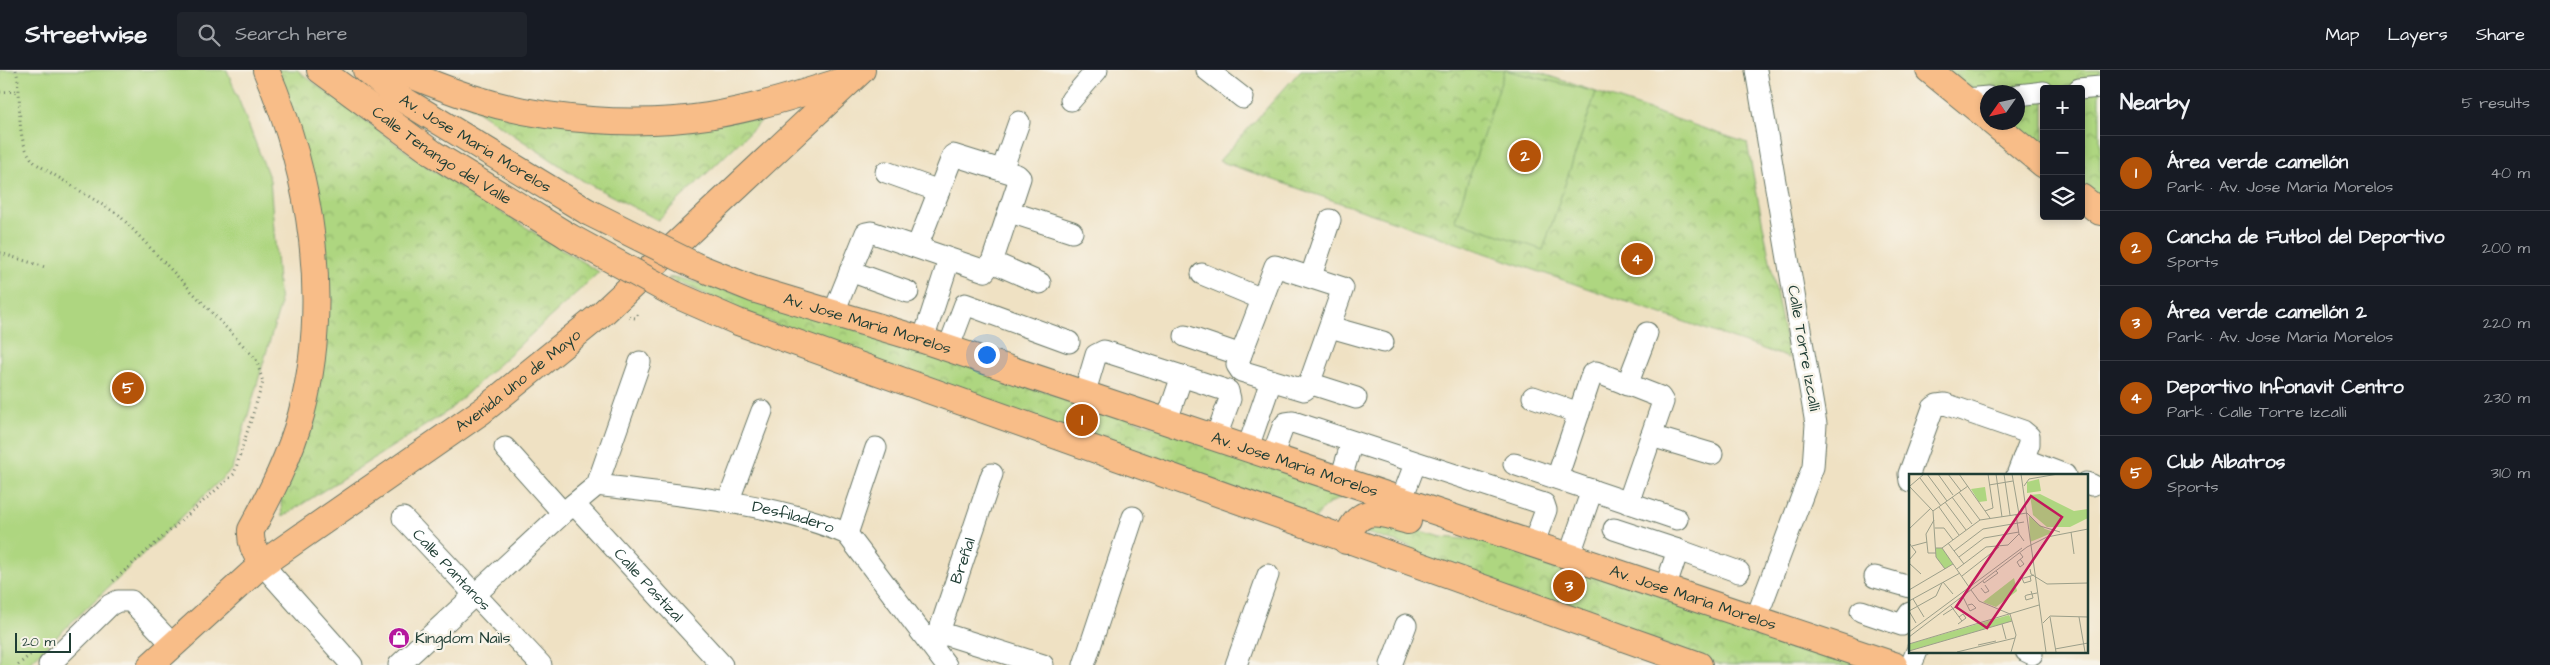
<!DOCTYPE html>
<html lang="en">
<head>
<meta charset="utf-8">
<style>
  :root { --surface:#171b24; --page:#20242c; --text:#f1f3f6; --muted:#9ea1a6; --line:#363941; --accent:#b45309 }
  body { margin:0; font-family:"Architects Daughter",sans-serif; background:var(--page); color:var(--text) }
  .controls { position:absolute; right:15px; top:15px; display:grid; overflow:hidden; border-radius:5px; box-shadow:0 2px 8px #0003 }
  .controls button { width:45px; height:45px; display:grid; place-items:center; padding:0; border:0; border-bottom:1px solid var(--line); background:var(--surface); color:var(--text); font:25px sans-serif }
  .compass { position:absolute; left:1980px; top:15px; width:45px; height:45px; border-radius:50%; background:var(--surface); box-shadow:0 2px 8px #0003; rotate:236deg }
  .scale { position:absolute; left:15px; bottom:12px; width:56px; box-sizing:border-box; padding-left:5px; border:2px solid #1f3d34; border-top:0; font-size:14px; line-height:18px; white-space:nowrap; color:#1f3d34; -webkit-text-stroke:4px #f7f3e8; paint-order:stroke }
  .you { position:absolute; left:986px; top:284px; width:18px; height:18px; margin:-12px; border:4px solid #fff; border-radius:50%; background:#1a73e8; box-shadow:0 0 0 8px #1a73e833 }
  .badge { display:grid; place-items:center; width:32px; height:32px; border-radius:50%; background:var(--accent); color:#fff; font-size:16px; font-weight:700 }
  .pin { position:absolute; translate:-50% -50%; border:2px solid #fff; box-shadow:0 1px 5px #0006 }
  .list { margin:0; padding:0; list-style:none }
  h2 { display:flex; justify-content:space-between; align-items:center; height:65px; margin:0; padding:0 20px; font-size:21px }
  h2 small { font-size:16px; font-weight:400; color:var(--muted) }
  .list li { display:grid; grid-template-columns:32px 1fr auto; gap:15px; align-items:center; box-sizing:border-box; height:75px; padding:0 20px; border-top:1px solid var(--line) }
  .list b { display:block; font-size:19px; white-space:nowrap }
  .list p { margin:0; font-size:16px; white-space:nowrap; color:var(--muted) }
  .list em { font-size:16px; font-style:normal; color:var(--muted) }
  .icon { flex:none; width:28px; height:28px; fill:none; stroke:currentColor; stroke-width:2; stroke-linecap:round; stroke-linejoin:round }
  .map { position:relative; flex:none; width:2100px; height:595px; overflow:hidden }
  header { display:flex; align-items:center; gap:30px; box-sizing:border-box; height:70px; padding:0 25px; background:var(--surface); border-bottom:1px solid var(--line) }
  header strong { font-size:24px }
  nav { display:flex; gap:28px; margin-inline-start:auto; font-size:18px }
  .search { width:350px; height:45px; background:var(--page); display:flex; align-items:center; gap:12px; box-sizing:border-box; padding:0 18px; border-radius:5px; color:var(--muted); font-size:19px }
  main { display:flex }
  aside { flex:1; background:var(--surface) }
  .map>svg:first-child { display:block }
</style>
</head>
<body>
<header>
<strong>Streetwise</strong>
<div class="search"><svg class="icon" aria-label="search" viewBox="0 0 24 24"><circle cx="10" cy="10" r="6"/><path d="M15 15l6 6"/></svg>Search here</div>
<nav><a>Map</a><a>Layers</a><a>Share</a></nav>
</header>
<main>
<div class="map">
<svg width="2100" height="595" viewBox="0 0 2100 595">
  <defs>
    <pattern id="park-crowns" width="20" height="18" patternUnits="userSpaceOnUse" patternTransform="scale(1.25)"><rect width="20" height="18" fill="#aed680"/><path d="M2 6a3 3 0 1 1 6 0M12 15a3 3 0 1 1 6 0" fill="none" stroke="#8daf6a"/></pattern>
  </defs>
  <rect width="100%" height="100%" fill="#f7f3e8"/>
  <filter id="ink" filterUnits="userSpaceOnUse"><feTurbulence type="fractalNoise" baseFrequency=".02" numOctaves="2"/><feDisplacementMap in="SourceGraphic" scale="10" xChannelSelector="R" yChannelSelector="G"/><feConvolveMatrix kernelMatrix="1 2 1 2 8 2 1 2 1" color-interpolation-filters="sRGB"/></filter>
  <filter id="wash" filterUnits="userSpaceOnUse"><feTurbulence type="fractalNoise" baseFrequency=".0096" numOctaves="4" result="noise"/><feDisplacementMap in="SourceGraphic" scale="20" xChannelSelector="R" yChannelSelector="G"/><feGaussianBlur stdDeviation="1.12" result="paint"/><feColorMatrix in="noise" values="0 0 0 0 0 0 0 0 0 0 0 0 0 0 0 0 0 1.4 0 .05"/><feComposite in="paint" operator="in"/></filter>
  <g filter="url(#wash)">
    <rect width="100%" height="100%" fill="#efe1c3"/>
    <path fill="url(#park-crowns)" stroke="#668a5a" d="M276,0H297L426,96L599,202L448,341L282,447L280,420L322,288Z
      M1301,0H1531L1747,73L1789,288L1219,91Z
      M1934,0H2100V15L1988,22L1966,27Z
      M2100,19V140L2081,124V21Z
      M2044,24V93L1995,53L2018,52V27Z
      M464,32L559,52L775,38L658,150L585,112Z
      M675,207L760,229L1362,424C1340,427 1325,431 1314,451L929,321L668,208Z
      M1363,453L1415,459L1441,467L1500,472L1885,595H1721L1588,546L1408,487L1411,477L1360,461Z"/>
    <path fill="#aed680" stroke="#668a5a" d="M0,0H227L270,110L280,236L232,399L27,595H0Z
      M1505,0L1596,22L1543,180L1455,150Z"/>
  </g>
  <g filter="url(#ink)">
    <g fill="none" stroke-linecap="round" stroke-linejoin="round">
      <g stroke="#687666" stroke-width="23">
        <g id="minor">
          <path d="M1207,0L1243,28"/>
          <path d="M2079,19L2100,17"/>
          <path d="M2018,25L2044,22"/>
          <path d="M1965,29L1988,27"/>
          <path d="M1071,30L1097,0"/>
          <path d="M1002,100L1019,52"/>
          <path d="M886,102L939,121"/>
          <path d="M1010,142L1072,162"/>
          <path d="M992,192L1040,213"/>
          <path d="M1275,196L1343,218L1308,317L1304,320L1241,301L1237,295Z"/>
          <path d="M850,201L908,222"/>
          <path d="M1202,204L1262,229"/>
          <path d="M1311,206L1330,150"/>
          <path d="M834,242L866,163L871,162L985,201L992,192L1020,108L1017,105L953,85L917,177"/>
          <path d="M1330,257L1383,272"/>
          <path d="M1185,266L1241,285"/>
          <path d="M923,270L949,190"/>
          <path d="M948,279L965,234L1069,272"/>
          <path d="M1309,313L1356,328"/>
          <path d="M1627,315L1647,263"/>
          <path d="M1084,325L1096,285L1104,281L1228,321L1230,329L1215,369"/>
          <path d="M1533,327L1579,343"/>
          <path d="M1166,353L1182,306"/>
          <path d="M1651,366L1712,384"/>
          <path d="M505,378L563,443"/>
          <path d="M1247,380L1271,311"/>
          <path d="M1271,389L1283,357L1286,353L1293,352L1544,434L1546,440L1533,475"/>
          <path d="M2023,389L2065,405"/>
          <path d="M1514,394L1677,449"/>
          <path d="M1557,408L1592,304L1596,302L1660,327L1663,332L1628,433"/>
          <path d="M1340,411L1352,372"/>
          <path d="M1910,411L1909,404L1933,338L1937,335L1945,334L2023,361L2029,366V374L2017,405"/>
          <path d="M2086,413L2092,415"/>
          <path id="s1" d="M597,415C675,425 775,432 847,464L946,595"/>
          <path d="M1401,431L1415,394"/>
          <path d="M728,432L762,341"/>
          <path id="s2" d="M574,434L722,595"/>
          <path id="s3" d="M403,448L541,595"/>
          <path d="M1614,459L1678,480L1665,519"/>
          <path d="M847,464L876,378"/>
          <path d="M1678,480L1739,502"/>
          <path d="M1569,487L1592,420"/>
          <path d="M262,494L352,595"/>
          <path d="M1875,507L1910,517"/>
          <path d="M1861,541L1902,555L1910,543"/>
          <path d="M1756,549L1813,397L1816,354L1756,0"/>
          <path d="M938,562L1043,595"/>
          <path id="s4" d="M934,577L992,404"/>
          <path d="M2026,581L2032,584"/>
          <path d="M49,595L110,535L118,531H131L173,575"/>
          <path d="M399,595L563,443L597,415L640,292"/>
          <path d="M1084,595L1133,447"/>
          <path d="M1236,595L1268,505"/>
          <path d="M1391,595L1406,555"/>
          <path d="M1911,595L1917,581"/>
        </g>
      </g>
      <g stroke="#687666" stroke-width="28">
        <g id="major">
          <path id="s5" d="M320,0L434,84L568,166"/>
          <path id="s6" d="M366,0L394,24L588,142"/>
          <path d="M398,0C424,10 449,21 476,29C546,51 636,57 708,46C757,38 804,23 851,8"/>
          <path d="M1929,0L1988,48"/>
          <path d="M1992,52L2044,95"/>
          <path d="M2081,127L2100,142"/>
          <path id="s7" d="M696,196L753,219L923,270L1894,595"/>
          <path d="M674,224L738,252L1699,595"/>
          <path d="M1346,471C1358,434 1377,442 1408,451"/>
          <path d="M262,494C255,482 250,474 251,460C271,423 290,386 301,345C331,231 312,107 266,0"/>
          <path id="s8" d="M151,595L262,494L482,341L604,242L862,0"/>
        </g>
      </g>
      <path stroke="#687666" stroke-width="3" stroke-dasharray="1 4" stroke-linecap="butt" d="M16,0C24,31 12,68 35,93L119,145L256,289L263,312L234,404L113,511
        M0,22L18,21
        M0,183L45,197
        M629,247L635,248L640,241
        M18,595L32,583"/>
      <use href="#minor" stroke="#fff" stroke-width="21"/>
      <use href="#major" stroke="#f8bd88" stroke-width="26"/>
      <g stroke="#687666" stroke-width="28" stroke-linecap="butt">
        <path id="major-bridge" d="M588,142L696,196
          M568,166L674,224"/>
      </g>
      <use href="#major-bridge" stroke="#f8bd88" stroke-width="26"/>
    </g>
  </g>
  <defs>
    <g id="shop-disc" transform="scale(1.125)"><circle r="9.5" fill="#b5179e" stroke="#f7f3e8"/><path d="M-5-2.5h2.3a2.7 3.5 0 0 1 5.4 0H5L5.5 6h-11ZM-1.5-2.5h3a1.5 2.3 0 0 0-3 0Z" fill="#fff"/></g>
  </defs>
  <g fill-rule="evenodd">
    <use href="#shop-disc" x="399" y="568"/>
  </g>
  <g text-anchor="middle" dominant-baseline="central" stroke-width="5" stroke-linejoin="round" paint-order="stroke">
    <g font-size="16" fill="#1f3d34" stroke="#f7f3e8">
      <text stroke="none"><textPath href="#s6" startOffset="132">Av. Jose Maria Morelos</textPath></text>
      <text stroke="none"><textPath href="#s5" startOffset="149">Calle Tenango del Valle</textPath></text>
      <text stroke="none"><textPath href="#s7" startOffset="181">Av. Jose Maria Morelos</textPath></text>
      <text transform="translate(1804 278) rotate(80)">Calle Torre Izcalli</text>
      <text stroke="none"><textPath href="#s8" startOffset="465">Avenida Uno de Mayo</textPath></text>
      <text stroke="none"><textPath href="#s7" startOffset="631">Av. Jose Maria Morelos</textPath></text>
      <text stroke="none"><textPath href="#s1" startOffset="199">Desfiladero</textPath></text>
      <text stroke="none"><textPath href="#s4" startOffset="91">Breñal</textPath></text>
      <text stroke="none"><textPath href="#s3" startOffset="71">Calle Pantanos</textPath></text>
      <text stroke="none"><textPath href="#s2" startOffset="110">Calle Pastizal</textPath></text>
      <text stroke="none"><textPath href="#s7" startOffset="1051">Av. Jose Maria Morelos</textPath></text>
    </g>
    <g font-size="16" fill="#1f3d34" stroke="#f7f3e8" text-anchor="start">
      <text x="415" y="568">Kingdom Nails</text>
    </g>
  </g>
  <g transform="translate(1909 404)">
    <rect width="179" height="179" fill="#efe1c3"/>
    <path d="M76,13L78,27L70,28L62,15ZM120,42L136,55L145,58L121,68ZM27,74H33L44,90L36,95L27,83ZM105,104L108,117L87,133L74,128ZM100,141L103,147L0,177V170Z" fill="#aed680"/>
    <path d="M130,5L132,17L118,19V8ZM131,20L165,37L179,35V44L161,53H138L124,41L121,21Z" fill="#aed680"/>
    <path fill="none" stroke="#9c9f8a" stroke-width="1" d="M18,0L38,27M29,0L44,21M39,0L52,17M50,0L81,44M87,0L93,43M95,0L101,41M103,0L110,40M112,0L137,178M11,4L32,32M80,11L104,7M0,12L24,37L27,83L36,95M1,12L15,0M115,12L120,5L149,0M50,18L71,46M43,23L63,50M36,28L57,56M30,33L50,61M24,37L59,12M76,37L84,34L79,0M118,39L131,52L151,58M107,41L110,60L115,67M25,46L17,60L19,79H27M26,54H35L44,66M0,55L22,34M162,58L165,80M0,69L7,78L0,86M39,69L55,90M3,72L18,68M27,74H33L71,46L118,39M33,74L60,113M45,77L74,55L115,48M111,79L114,83L108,88L111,93L115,90L111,85M50,83L75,64L110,58M123,86L137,66M0,89L12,100M48,95L77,73L99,71L110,60M121,95L122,100L138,110L179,109M53,102L90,73M121,102L122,107L115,109L113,104H115L125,101M74,107L75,109L89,99L87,97M34,108L44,120M72,114L76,119L80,117L76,111M0,116L44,90M62,116L70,127L101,140L107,161L102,178M122,117L123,120L124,124L117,126L116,122L118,121L128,119M54,123L61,137L67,134L63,130L59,131M4,125L15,143M0,127L51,99M42,132L53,147M34,141L48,132M141,143L147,178M170,143L176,178M7,149L0,137L27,122L33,109M134,149L141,142L179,143M49,150L57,144L54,140L50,143M93,150L97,165M0,158L113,74M0,163L118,73L138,63L179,55M0,170L130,131M69,171L87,167M146,175L179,169M0,177L103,147M48,178L106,164"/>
    <path fill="#c2185b" fill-opacity="0.15" stroke="#c2185b" stroke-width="2.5" d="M122,22L153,43L78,154L47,133Z"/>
    <rect width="179" height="179" fill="none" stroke="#1f3d34" stroke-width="2.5"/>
  </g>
</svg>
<div class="controls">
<button>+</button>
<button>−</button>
<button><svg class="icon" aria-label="layers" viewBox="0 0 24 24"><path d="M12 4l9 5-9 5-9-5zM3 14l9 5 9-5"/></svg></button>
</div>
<svg class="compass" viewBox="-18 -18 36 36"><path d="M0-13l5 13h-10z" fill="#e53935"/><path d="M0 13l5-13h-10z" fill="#9ea1a6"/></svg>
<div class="scale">20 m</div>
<div class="you"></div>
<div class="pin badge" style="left:1082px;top:350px">1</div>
<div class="pin badge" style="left:1525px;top:86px">2</div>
<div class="pin badge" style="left:1569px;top:516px">3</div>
<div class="pin badge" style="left:1637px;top:189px">4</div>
<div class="pin badge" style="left:128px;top:318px">5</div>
</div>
<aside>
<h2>Nearby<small>5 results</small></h2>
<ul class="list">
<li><span class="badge">1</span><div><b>Área verde camellón</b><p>Park · Av. Jose Maria Morelos</p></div><em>40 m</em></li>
<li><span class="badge">2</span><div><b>Cancha de Futbol del Deportivo</b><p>Sports</p></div><em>200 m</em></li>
<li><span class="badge">3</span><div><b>Área verde camellón 2</b><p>Park · Av. Jose Maria Morelos</p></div><em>220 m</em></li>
<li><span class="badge">4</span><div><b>Deportivo Infonavit Centro</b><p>Park · Calle Torre Izcalli</p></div><em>230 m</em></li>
<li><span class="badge">5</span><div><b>Club Albatros</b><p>Sports</p></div><em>310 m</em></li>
</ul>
</aside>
</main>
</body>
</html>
